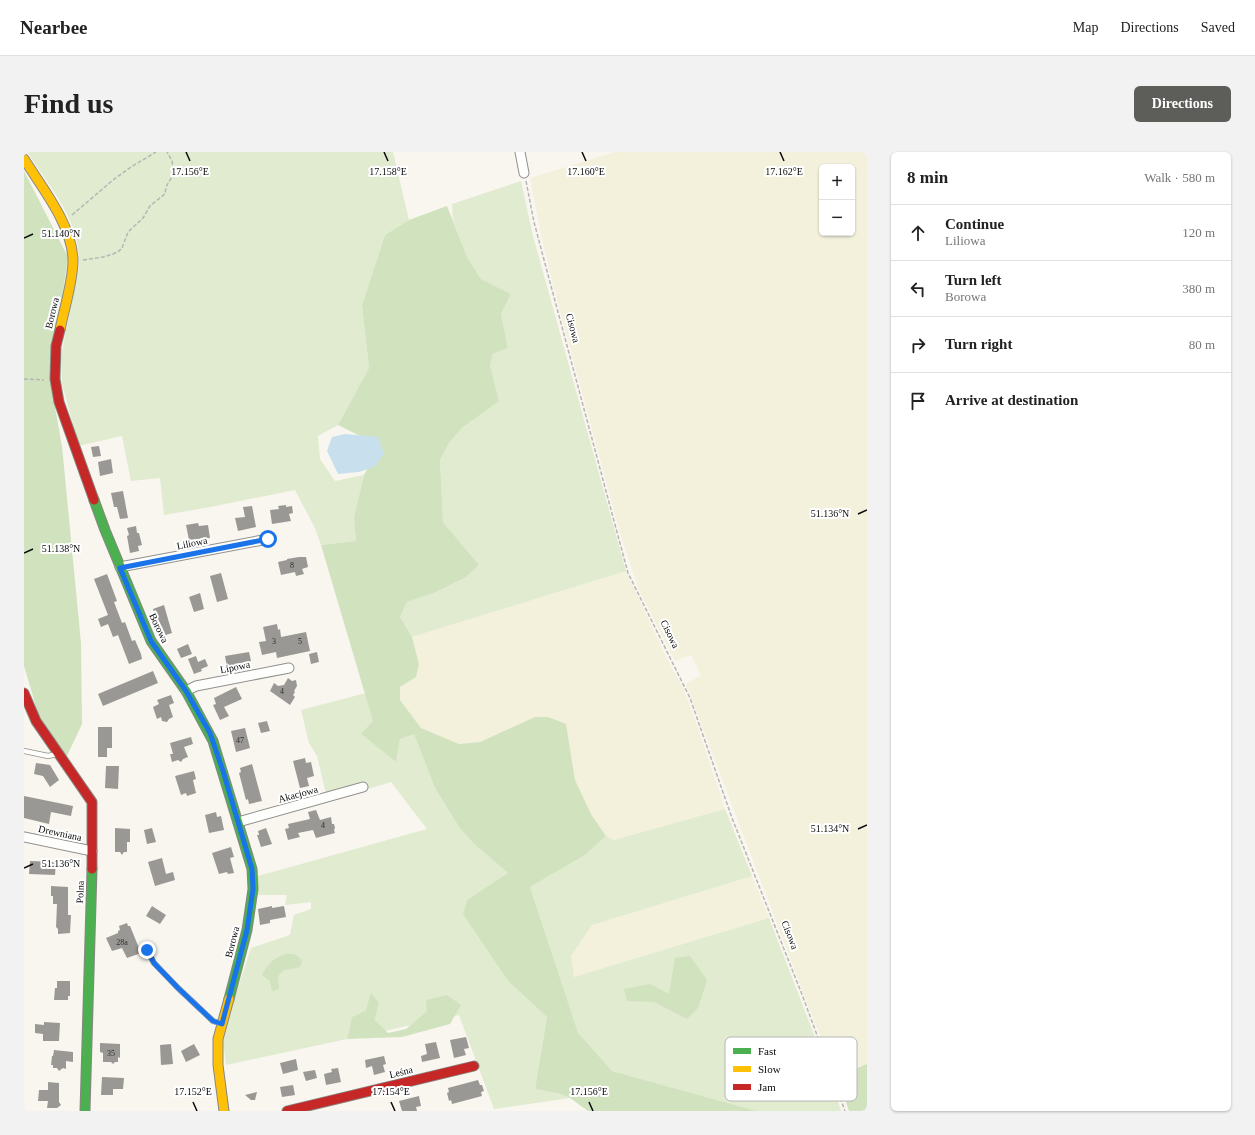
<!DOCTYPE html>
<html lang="en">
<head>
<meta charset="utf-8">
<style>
  :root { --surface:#fff; --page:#f2f2f2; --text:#222; --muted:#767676; --line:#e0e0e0; --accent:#5d5d5a }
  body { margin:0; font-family:"Times New Roman",serif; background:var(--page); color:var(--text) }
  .controls { position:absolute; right:12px; top:12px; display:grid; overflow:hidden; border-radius:6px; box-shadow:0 1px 3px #0004 }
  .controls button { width:36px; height:36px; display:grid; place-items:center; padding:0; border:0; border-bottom:1px solid var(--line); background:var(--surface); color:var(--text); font:20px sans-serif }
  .stop { position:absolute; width:12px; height:12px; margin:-9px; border:3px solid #1a73e8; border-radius:50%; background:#fff }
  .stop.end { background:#1a73e8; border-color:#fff; box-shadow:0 1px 4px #0008 }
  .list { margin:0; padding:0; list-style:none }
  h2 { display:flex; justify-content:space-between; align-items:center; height:52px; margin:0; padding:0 16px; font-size:17px }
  h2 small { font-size:13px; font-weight:400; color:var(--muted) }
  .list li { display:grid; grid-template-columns:26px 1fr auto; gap:12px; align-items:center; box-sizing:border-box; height:56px; padding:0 16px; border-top:1px solid var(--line) }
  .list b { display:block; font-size:15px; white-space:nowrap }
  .list p { margin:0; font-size:13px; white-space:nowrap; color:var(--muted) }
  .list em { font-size:13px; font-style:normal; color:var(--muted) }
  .icon { flex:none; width:22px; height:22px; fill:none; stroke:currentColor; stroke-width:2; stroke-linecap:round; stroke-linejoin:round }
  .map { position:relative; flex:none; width:843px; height:959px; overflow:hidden; border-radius:6px }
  header { display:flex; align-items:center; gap:24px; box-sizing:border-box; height:56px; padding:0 20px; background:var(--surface); border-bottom:1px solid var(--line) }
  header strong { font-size:19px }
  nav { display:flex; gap:22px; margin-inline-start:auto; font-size:14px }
  .intro { display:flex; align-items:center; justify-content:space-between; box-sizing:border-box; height:96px; padding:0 24px }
  h1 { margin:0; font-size:28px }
  .button { padding:10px 18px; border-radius:6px; background:var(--accent); color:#fff; font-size:14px; font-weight:700 }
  main { display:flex; gap:24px; padding:0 24px }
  aside { flex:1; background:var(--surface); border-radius:6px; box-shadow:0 1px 3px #0004 }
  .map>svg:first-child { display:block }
</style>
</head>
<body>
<header>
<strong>Nearbee</strong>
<nav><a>Map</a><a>Directions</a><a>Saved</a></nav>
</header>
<div class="intro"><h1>Find us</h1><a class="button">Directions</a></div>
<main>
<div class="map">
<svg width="843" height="959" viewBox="0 0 843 959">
  <rect width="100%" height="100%" fill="#f8f6ee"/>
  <path fill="#f3f1dc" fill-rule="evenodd" d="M591,0H843V912L813,924L790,869L662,532L677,523L667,503L651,509L615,438L596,381L533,148L518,88L506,26ZM798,15H828V81H798Z
    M602,419L643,507L660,538L676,582L701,657L590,688L582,684L567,662L551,628L548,614L511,565L456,590L435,592L397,576L376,548V535L392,525L395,512L388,485Z
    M728,724L745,766L550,825L547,804L568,773Z"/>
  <path fill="#e0ebd0" d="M3,0H369L385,68L361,83L338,153L345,216L314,273L294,284L296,307L311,329L340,323L330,365L332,389L297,393L291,376L271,338L186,355L140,363L136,326L107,329L98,284L54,294L49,272L38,232L37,207L40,189L55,115C58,71 26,35 3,0Z
    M497,29L509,84L602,419L388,485L376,465L383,450L410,441L442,425L455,413L419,370L416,308L425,291L438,276L475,249L466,213L469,202L484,196L477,162L487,142L457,127L444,107L429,68L428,52Z
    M342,541L350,570L337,582L372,610L376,586L390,582L411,636L435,675L450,692L484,721L444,747L485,830L523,865L511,937L537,942L546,946L470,957L435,863L430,864L436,853L403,859L387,873L361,879L351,868L355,851L328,865L323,887L202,913L199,887L206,860L227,796L266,783L270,763L287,757V750L261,753L263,743H232L234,724L403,677L367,630L301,650L302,642L293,604L285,591L277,558Z
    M701,657L728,724L568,773L547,804L550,825L745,766L801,911L817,959H733L588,919L554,882L506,735L561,703L582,684L590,688Z"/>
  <path fill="#d1e2bf" d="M0,19L44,105L26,228L38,294L57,491L58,572L42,606L14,561L0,514Z
    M423,54L444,107L457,127L487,142L477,162L484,196L469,202L466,213L475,249L438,276L425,291L416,308L419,370L455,413L442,425L410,441L383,450L376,465L388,485L395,512L392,525L376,535V548L397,576L435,592L456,590L511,565H524L542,572L551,628L567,662L582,684L561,703L506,735L554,881L588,919L733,959H564L546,946L537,942L511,937L523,865L485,830L439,762L444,747L484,721L450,692L435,675L411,636L390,582L376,587L372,610L337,582L349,569L297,393L332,389L330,365L340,323L356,294L314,273L345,216L338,153L361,83L385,68Z
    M262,802C270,802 274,802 278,809L276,815L268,817L260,818L254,824L255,837L248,839L246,829L238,823C245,811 248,807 262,802Z
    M666,804L683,828L674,856L663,867L630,850L603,849L600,837L626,832L645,842L651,806Z
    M347,841L355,851L351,868L364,881L382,877L403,859L402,848L423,843L437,853L426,872L378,885L323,887L328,865L342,858Z
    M843,912V959H825L813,924Z"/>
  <path fill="#c8e0ee" d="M321,282L354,285L360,302L350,315L335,320L314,322L303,299L308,285Z"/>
  <path fill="#9a9894" d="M75,294L77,304L69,305L67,295Z
    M87,307L89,321L76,324L74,310Z
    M99,339L104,366L96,367L93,355H90L87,341Z
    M262,353V355L268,354L269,361L265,362L267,369L248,372L246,358L255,357L254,354Z
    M228,354L232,375L214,379L211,366L221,365L219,355Z
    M174,371L175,374L184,373L186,386L165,388L162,373Z
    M112,374L113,381H115L118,393L114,394L115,399L106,401L103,384L105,383L103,376Z
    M275,405H282L284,415L278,417L280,422L272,424L271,420L257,423L254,410L263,408V407Z
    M197,421L204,447L193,450L186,424Z
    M83,422L93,449L90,450L98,471L101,470L108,489L111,488L117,502L118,507L105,512L94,483L89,485L84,472L77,475L74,467L84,463L70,427Z
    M176,441L180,457L170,460L165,445Z
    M140,453L148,481L136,485L129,457Z
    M253,472L254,478L256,477L257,485L282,480L286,499L253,506L252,500L238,503L235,490L242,489L239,475Z
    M164,492L168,502L157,506L153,497Z
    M225,500L227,509L203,515L201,504Z
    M293,500L295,510L287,512L285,502Z
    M172,504L174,510L181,507L184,514L177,517L178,519L170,522L164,507Z
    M129,519L134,531L79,554L74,542Z
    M264,526L268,529L272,528L273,534L270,539L271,540L269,543L271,545L266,553L246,539L250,531L254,534L260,533Z
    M212,535L218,547L200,555L205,564L196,568L189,553L192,552L190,546Z
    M147,543L150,551L145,553L149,565L145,567L143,570L138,569L137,565L133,567L129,555L135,552L133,548Z
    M243,569L246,579L237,581L234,571Z
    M74,575H88V596H83V605H74Z
    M221,576L226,596L212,600L207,579Z
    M167,585L169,592L160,595L164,605L159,607L157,610L154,608L148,610L146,602H149L146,591Z
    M281,606L282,611L287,610L290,624L283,626L285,634L276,636L269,609Z
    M12,611L26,613L35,628L26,635L19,624L10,622Z
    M228,612L238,649L225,652L224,647L222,648L215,621L217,620L216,616Z
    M82,614H95L94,637L81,636Z
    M170,619L172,627L169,628L172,641L163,644L162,641L157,643L151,624Z
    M0,644L49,654L47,664L27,660L25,672L0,666Z
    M292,658L296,668L307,665L308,672H310L311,676L310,678L311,681L292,686L289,678L274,681L276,685L264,688L261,677L265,676L264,672L286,667L284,660Z
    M192,660L193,665L197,664L200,678L185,681L181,663Z
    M91,676L106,677V690H103V700H100L98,703L96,700H91Z
    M128,676L132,690L123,692L120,678Z
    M242,676L248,692L237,695L233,683H235L234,679Z
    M207,695L210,705L206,706L210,721L204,722L203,720L195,722L188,701Z
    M138,706L142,722L149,720L151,728L131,734L124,710Z
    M6,709L32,710L31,723L5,722Z
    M27,734L44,735V763H47L46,781L34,782V777L32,775L33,752H29V744H27Z
    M128,754L142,763L136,772L122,764Z
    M248,754V756L260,754L262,765L246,768V771L236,773L234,757Z
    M103,771L104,774H106L117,801L103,806L98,796L88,799L82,786L94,781V779L96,778L95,774Z
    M33,829H46V844H44V848H30L31,836H33Z
    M20,870L36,871L35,889H19V882L11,881V872L20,873Z
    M442,885L445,896L440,897L442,903L430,906L426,888Z
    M412,890L416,906L398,910L397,904L403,902L401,892Z
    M76,891L96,892V906L94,905V910H91L89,912L87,910H79V901L76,900Z
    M147,892L149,912L137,913L136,893Z
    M170,892L176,903L162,910L157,899Z
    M30,898L49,900V910L42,909V917L39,916L35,919L33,916H29V913H27L28,904H29Z
    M360,904L362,912L359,913L361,920L350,923L348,914L342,916L341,908Z
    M272,907L274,918L259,922L256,911Z
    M314,916L317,930L302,933L300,922L308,920L307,917Z
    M291,918L293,926L282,929L279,920Z
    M78,925L100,926L99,937H89V943H77Z
    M454,928L456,933H458L460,939L457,940L458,944L428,952L427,948L425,949L423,941L425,940L424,936Z
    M24,930L35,931V950L37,953L33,956H23L24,949H14L15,938H24Z
    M269,933L271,943L258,945L256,935Z
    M233,940L231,948H227L221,943Z
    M395,944L397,954L392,955L393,959H378L375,949Z"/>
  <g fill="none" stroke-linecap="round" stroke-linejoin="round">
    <g stroke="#91908d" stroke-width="6">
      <path id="lane" d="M0,599L24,604L33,602
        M123,798L130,811L154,836L189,869L198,872"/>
    </g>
    <g stroke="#91908d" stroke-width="11">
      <path id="street" d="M496,0L500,21
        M96,415L244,387
        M162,539L172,534L265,516
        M214,670L339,635
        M0,685L68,699"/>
    </g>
    <g stroke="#888783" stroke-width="11">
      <path id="fast" d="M70,348L81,378L127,489L162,539L189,589L228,717L229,737L223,778L205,847
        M61,959L68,717"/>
    </g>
    <g stroke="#888783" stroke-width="11">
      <path id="slow" d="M0,7C19,37 48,73 49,108C49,130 40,157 36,178
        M200,959L194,913V887L205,847"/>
    </g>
    <g stroke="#888783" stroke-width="11">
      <path id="jam" d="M36,178L32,194L31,227L35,250L70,348
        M0,541L12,569L68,650V717
        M263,959L450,914"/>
    </g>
    <path stroke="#b7b6b5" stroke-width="1.5" stroke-dasharray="4 2" stroke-linecap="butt" d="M502,29L510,70L523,119L604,421L666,546L708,666L779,845L821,959
      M48,63L89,28L107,15L132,0
      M59,108L79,105L89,102L95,99L98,96L104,80L119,66L126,54L141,42L142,35L150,21L148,9L143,0
      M0,227L20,228"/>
    <use href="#lane" stroke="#fefefc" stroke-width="4.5"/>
    <use href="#street" stroke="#fefefc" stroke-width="9"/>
    <use href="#fast" stroke="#4caf50" stroke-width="9"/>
    <use href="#slow" stroke="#ffc107" stroke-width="9"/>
    <use href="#jam" stroke="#c62828" stroke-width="9"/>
  </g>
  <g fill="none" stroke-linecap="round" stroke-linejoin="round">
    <path stroke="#1a73e8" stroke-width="5" d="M123,798L130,811L154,836L189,869L198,872L223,778L229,737L228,717L199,619L186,581L162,539L127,489L96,416L244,387"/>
  </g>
  <path fill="none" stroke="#0a0a0a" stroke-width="1.5" d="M162,0L166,9M360,0L364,9M558,0L562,9M756,0L760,9M0,86L9,82M834,362L843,358M0,401L9,397M834,677L843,673M0,716L9,712M169,950L173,959M367,950L371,959M565,950L569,959"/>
  <g text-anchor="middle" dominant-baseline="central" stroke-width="4" stroke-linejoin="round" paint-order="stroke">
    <g font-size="8" fill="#2e2e2c">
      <text x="268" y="413">8</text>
      <text x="250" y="489">3</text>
      <text x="276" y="489">5</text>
      <text x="258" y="539">4</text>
      <text x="216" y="588">47</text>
      <text x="299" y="673">4</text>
      <text x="98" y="790">28a</text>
      <text x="87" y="901">35</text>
    </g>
    <g font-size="10" fill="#0a0a0a" stroke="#fff">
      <text transform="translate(28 161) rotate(-77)">Borowa</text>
      <text transform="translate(549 176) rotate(75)">Cisowa</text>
      <text transform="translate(168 391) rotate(-11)">Liliowa</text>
      <text transform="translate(135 476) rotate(64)">Borowa</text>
      <text transform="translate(646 482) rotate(64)">Cisowa</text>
      <text transform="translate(211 515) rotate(-11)">Lipowa</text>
      <text transform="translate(274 642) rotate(-15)">Akacjowa</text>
      <text transform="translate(36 681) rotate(12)">Drewniana</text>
      <text transform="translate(56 740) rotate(-88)">Polna</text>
      <text transform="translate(766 783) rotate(69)">Cisowa</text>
      <text transform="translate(208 790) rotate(-76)">Borowa</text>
      <text transform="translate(377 920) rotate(-14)">Leśna</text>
    </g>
  </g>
  <rect x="701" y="885" width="132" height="64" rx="6" fill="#fff" stroke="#b6b6b6" stroke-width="1"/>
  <rect x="709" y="896" width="18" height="6" fill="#4caf50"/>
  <rect x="709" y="914" width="18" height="6" fill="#ffc107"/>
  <rect x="709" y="932" width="18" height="6" fill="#c62828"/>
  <g font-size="11" fill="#0a0a0a">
    <text x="734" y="903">Fast</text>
    <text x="734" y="921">Slow</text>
    <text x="734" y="939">Jam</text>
  </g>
  <g font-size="10" text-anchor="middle" fill="#0a0a0a" stroke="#fff" stroke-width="4" stroke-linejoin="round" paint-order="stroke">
    <text x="166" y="23">17.156°E</text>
    <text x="364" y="23">17.158°E</text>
    <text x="562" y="23">17.160°E</text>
    <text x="760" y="23">17.162°E</text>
    <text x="37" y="85">51.140°N</text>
    <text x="806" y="365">51.136°N</text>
    <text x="37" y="400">51.138°N</text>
    <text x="806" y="680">51.134°N</text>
    <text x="37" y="715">51.136°N</text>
    <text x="169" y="943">17.152°E</text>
    <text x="367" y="943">17.154°E</text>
    <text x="565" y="943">17.156°E</text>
  </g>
</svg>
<div class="controls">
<button>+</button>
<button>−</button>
</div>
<div class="stop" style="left:244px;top:387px"></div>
<div class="stop end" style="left:123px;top:798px"></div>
</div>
<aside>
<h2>8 min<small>Walk · 580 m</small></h2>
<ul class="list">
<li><svg class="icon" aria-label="ahead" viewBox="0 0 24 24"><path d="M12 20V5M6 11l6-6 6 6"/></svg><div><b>Continue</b><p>Liliowa</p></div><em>120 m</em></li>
<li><svg class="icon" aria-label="left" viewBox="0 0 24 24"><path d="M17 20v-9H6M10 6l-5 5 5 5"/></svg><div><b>Turn left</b><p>Borowa</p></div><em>380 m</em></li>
<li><svg class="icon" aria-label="right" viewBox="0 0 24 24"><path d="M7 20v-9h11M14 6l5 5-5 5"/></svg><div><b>Turn right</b></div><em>80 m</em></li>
<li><svg class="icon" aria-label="arrive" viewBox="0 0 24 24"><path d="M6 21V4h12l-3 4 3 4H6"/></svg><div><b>Arrive at destination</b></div></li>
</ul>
</aside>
</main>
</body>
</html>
